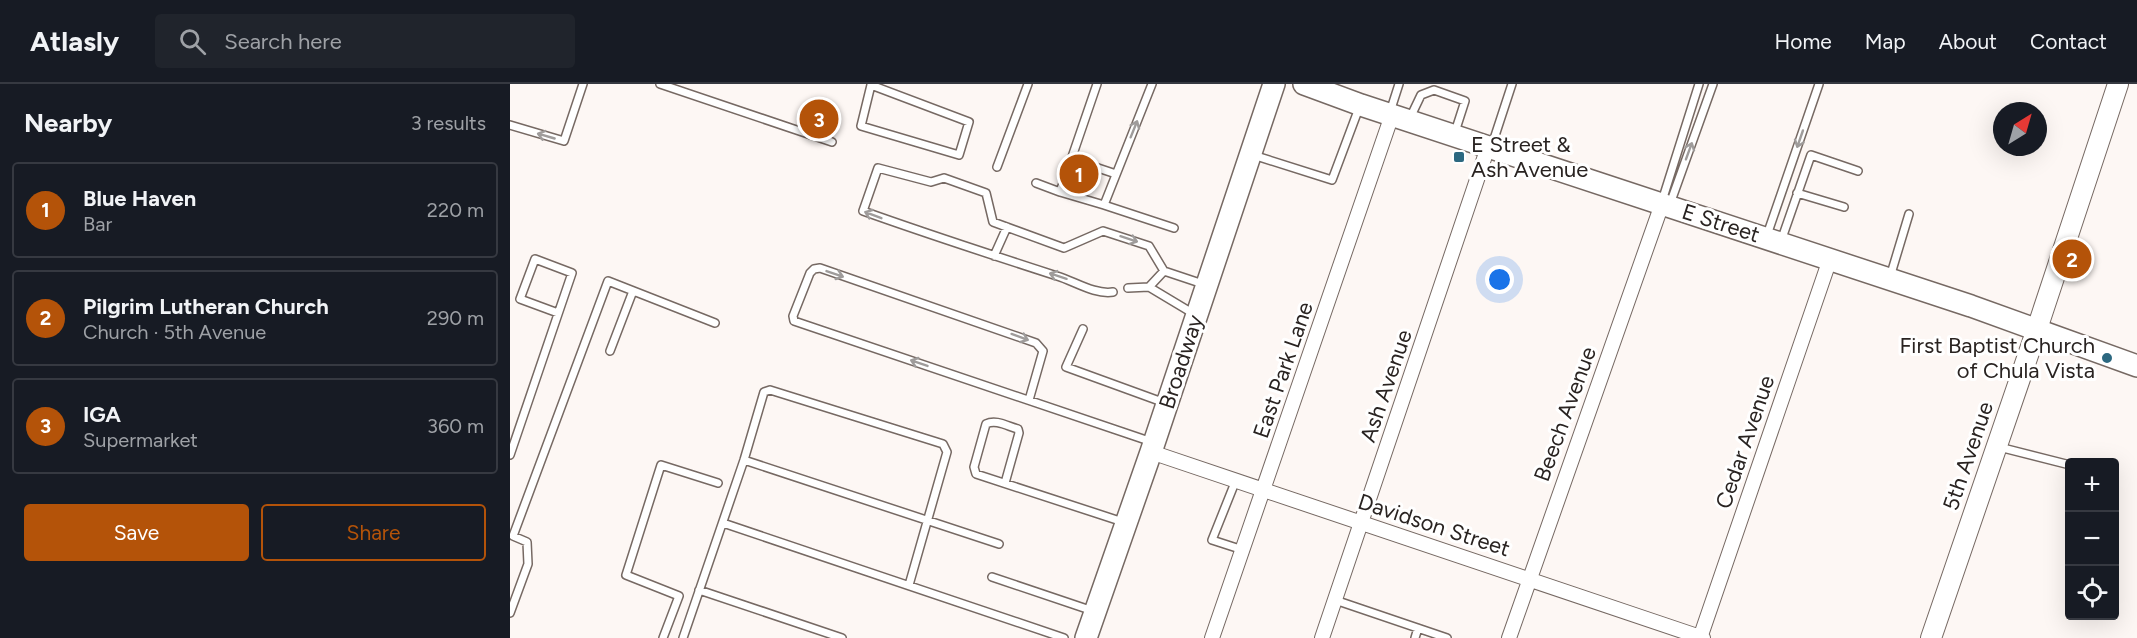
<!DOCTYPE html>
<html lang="en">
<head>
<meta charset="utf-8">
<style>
  :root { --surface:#171b24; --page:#20242c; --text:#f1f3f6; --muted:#9ea1a6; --line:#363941; --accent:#b45309 }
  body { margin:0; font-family:Figtree,sans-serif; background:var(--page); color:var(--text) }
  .controls { position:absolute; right:18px; bottom:18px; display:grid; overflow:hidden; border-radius:6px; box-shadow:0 6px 24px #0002 }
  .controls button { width:54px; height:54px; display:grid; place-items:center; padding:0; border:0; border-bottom:2px solid var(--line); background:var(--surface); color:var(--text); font:30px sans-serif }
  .compass { position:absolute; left:1483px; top:18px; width:54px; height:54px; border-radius:50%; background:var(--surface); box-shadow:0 6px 24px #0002; rotate:37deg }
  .you { position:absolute; left:990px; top:196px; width:21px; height:21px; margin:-15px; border:4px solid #fff; border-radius:50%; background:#1a73e8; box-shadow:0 0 0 9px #1a73e833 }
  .badge { display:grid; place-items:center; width:39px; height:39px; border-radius:50%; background:var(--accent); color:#fff; font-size:20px; font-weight:700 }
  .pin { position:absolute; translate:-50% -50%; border:3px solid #fff; box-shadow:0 2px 6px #0006 }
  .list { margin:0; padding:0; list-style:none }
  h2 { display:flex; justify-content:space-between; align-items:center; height:78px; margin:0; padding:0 24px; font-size:26px }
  h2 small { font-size:20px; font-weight:400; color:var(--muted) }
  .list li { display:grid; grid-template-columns:39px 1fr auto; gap:18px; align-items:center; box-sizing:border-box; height:96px; margin:0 12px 12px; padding:0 12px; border:2px solid var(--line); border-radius:6px }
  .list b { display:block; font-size:22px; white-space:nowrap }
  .list p { margin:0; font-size:20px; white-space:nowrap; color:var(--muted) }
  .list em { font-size:20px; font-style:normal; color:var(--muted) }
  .actions { display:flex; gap:12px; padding:18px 24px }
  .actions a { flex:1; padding:14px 0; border:2px solid var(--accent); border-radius:6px; text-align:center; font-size:21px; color:var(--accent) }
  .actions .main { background:var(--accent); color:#fff }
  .icon { flex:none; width:33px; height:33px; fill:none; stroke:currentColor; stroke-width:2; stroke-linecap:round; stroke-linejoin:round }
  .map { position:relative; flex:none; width:1627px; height:554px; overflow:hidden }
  header { display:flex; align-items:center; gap:36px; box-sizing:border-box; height:84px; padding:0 30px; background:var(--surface); border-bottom:2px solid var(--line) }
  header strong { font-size:28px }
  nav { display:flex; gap:33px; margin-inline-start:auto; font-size:21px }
  .search { width:420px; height:54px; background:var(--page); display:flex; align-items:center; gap:15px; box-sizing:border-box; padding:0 21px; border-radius:6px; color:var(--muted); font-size:22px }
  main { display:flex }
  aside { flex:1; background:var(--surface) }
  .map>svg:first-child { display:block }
</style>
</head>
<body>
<header>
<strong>Atlasly</strong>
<div class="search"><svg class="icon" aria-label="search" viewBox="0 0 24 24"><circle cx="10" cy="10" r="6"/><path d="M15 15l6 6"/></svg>Search here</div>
<nav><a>Home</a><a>Map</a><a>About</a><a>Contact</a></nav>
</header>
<main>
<aside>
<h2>Nearby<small>3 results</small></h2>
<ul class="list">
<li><span class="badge">1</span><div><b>Blue Haven</b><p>Bar</p></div><em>220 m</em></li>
<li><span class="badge">2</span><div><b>Pilgrim Lutheran Church</b><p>Church · 5th Avenue</p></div><em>290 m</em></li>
<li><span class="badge">3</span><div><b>IGA</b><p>Supermarket</p></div><em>360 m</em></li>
</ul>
<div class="actions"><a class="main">Save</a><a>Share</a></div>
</aside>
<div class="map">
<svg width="1627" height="554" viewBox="0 0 1627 554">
  <rect width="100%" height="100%" fill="#fdf7f4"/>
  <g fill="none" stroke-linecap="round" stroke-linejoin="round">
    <g stroke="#766963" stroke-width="10">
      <path id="lane" d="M150,0L322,58
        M361,1L459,38L449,71L351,42L361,1V0
        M880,28L889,0
        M900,34L911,11L924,6L955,17L945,48
        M0,41L54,57L73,0
        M982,61L1002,0
        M743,71L822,96L849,24
        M561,75L606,90
        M487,83L518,0
        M526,99L550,108L587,0
        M550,108L594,121L642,0
        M1287,109L1334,123
        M1152,117L1189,0
        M1160,120L1203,0
        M594,121L664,144
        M1257,151L1309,0
        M1271,157L1301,71L1348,87
        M484,172L497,143
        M1380,193L1399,130
        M639,203L654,187
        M618,204L639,203L684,230
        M603,208C585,211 564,197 547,192C482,171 417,150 353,127L368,84L421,98L434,94L476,109L483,138L554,164L593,147L639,162L654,187L693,200
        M573,245L556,283L655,319
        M100,267L123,207
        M519,316L533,267L526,259L310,184L304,185L300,189L283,232L284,237L642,358
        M1489,363L1560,381
        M0,371L62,189L25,175L10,215L48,229
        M234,376L489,460
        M726,396L702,456L733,466
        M495,399L509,349L508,345C497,342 486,335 476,340L464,383L466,390L613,438
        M213,439L554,554
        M482,493L583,527
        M189,506L332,554
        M825,516L937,554
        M0,529L18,480L17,458L3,452L98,197L205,239
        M153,554L169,512L116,491L151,381L208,399
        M173,554L234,376L254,308L260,306L433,360L437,368L399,501
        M905,554L908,544"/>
    </g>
    <g stroke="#766963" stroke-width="16">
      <path id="street" d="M641,368L1193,554
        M702,554L882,31
        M812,554L978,63
        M999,554L1152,120
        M1190,554L1320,175"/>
    </g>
    <g stroke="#766963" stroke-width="22">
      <path id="secondary" d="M1421,554L1527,245L1608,0"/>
    </g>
    <g stroke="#766963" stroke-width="24">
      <path id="primary" d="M794,0L851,21L1461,222L1627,282
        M576,554L641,368L764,0"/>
    </g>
    <use href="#lane" stroke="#fff" stroke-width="7"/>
    <use href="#street" stroke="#fff" stroke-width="14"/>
    <use href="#secondary" stroke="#fff" stroke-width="20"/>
    <use href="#primary" stroke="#fff" stroke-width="21"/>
  </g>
  <defs><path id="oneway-shaft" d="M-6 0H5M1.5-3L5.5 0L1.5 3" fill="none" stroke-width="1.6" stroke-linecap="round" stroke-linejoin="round" transform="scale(1.5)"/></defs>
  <g stroke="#9f9c9b">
    <use href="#oneway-shaft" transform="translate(624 45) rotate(-68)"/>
    <use href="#oneway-shaft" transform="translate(36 52) rotate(-164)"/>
    <use href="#oneway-shaft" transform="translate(1290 55) rotate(109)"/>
    <use href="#oneway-shaft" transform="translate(1179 67) rotate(-70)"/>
    <use href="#oneway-shaft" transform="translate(363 131) rotate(-159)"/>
    <use href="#oneway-shaft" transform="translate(619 155) rotate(18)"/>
    <use href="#oneway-shaft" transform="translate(325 190) rotate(19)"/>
    <use href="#oneway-shaft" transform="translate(548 192) rotate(-162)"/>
    <use href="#oneway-shaft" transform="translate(510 253) rotate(20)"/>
    <use href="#oneway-shaft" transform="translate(409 279) rotate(-161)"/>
  </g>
  <g fill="#2c6880" stroke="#fff" stroke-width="2">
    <rect x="943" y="67" width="12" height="12" rx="3"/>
    <circle cx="1597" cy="274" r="6"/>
  </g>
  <g text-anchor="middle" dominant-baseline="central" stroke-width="6" stroke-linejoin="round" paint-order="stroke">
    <g font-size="22" fill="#292321" stroke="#fff" text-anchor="start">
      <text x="961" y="60">E Street &amp;<tspan x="961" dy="25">Ash Avenue</tspan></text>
      <text x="1585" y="261" text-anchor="end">First Baptist Church<tspan x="1585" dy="25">of Chula Vista</tspan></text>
    </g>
    <g font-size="22" fill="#292321" stroke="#fff">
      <text transform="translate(1211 139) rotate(18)">E Street</text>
      <text transform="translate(671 278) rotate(-72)">Broadway</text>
      <text transform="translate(773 286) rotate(-71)">East Park Lane</text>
      <text transform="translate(876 302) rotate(-71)">Ash Avenue</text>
      <text transform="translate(1055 330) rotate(-70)">Beech Avenue</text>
      <text transform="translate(1235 358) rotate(-71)">Cedar Avenue</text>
      <text transform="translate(1458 372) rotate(-71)">5th Avenue</text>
      <text transform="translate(924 441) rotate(18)">Davidson Street</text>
    </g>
  </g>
</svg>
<div class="controls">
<button>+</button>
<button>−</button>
<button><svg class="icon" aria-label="locate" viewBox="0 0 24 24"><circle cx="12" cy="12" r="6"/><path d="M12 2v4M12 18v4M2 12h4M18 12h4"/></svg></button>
</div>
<svg class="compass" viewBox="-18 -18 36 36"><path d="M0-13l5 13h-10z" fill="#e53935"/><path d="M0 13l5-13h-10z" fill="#9ea1a6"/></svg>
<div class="you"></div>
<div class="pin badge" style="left:569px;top:90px">1</div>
<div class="pin badge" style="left:1562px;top:175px">2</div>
<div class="pin badge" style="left:309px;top:35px">3</div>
</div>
</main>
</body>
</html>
